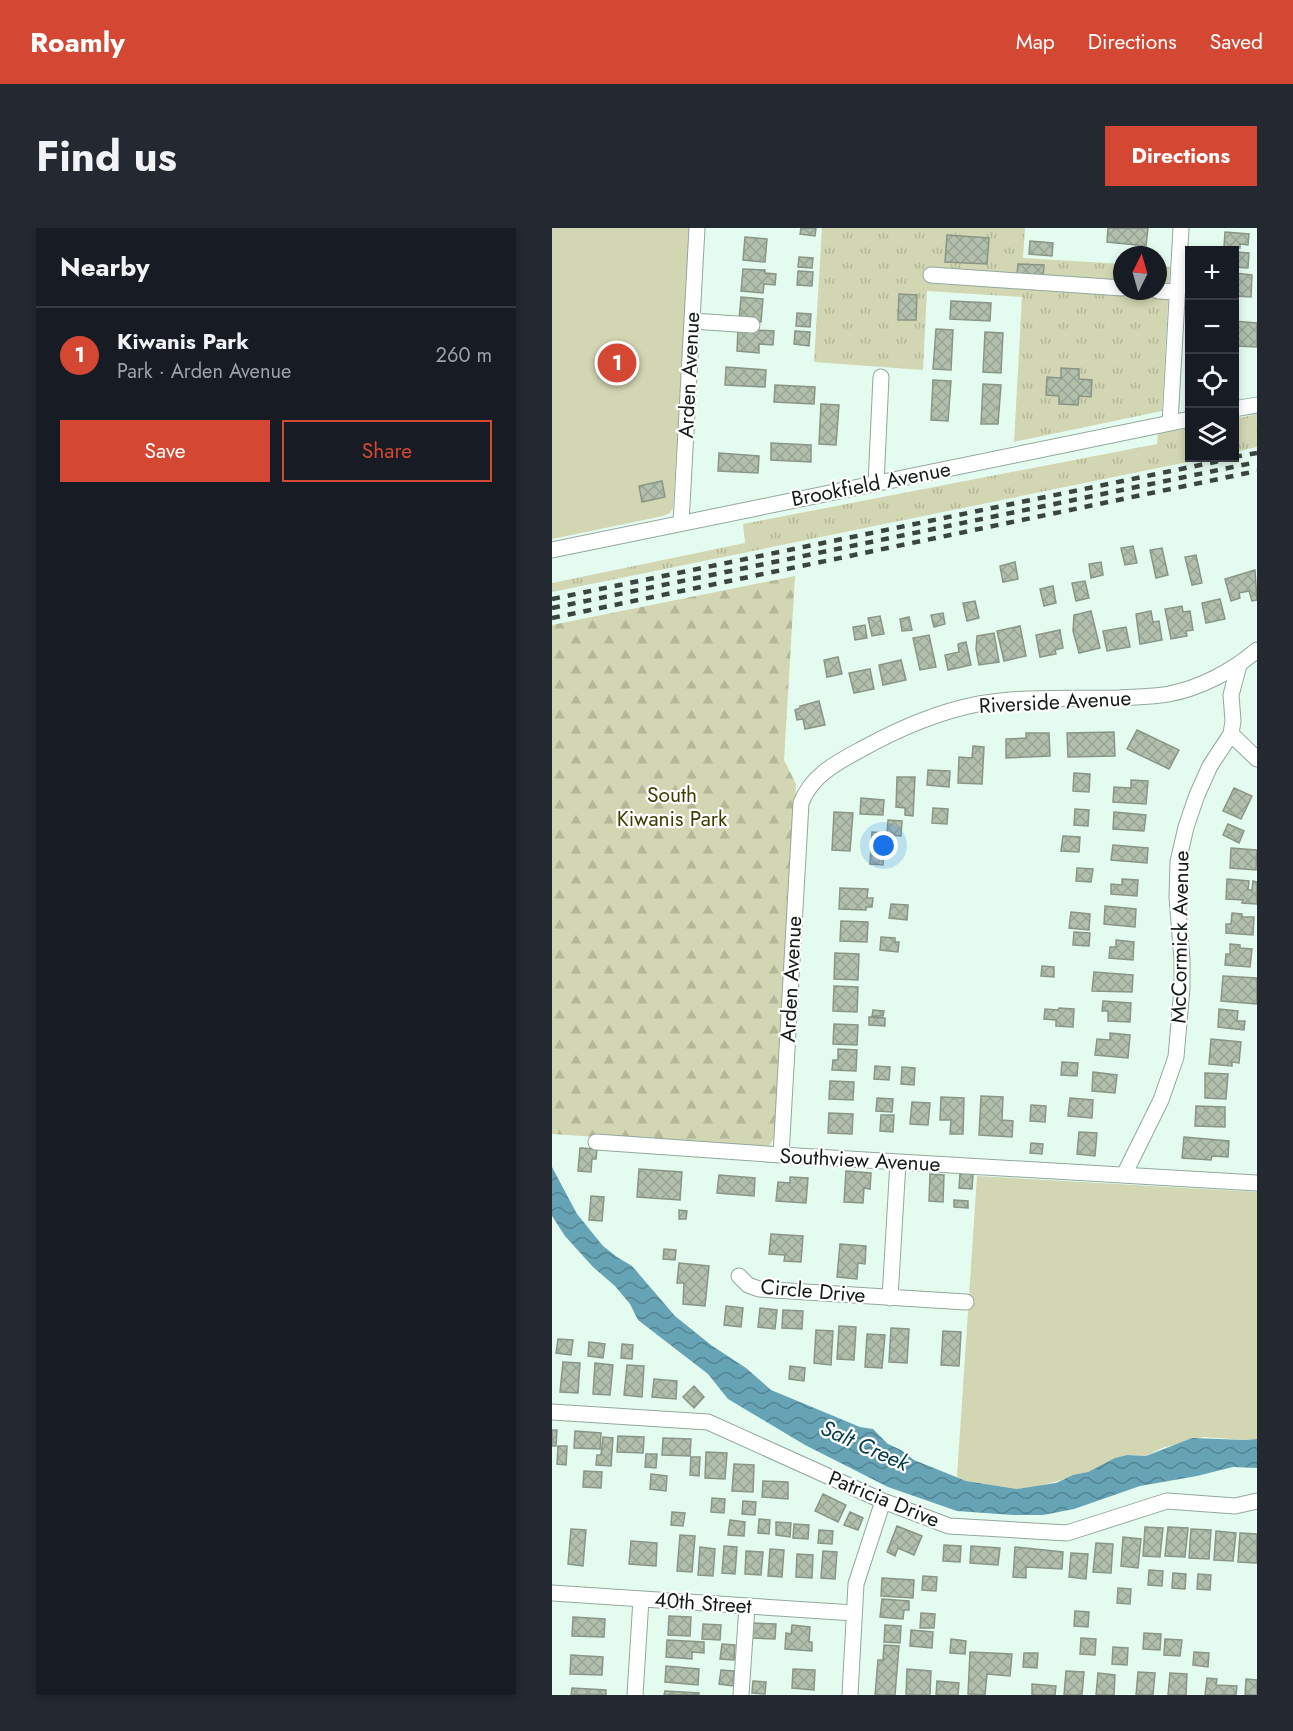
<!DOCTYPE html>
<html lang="en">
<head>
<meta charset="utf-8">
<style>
  :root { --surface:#171b24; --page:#242831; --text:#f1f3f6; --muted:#9ea1a6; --line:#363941; --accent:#d44833 }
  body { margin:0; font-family:Jost,sans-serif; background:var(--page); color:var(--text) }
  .controls { position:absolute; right:18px; top:18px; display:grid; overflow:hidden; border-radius:0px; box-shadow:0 3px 9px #0003 }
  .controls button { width:54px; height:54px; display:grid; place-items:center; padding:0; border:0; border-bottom:2px solid var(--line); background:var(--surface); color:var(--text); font:30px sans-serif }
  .compass { position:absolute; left:561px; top:18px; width:54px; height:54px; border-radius:50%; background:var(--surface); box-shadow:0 3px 9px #0003; rotate:5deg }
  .you { position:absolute; left:332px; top:618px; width:21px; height:21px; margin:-15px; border:4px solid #fff; border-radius:50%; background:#1a73e8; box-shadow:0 0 0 9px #1a73e833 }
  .badge { display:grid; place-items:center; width:39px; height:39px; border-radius:50%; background:var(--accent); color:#fff; font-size:20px; font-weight:700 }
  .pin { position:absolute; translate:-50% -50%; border:3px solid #fff; box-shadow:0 2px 6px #0006 }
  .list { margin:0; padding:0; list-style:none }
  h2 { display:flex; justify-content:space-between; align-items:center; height:78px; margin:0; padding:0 24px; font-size:26px }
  h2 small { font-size:20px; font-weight:400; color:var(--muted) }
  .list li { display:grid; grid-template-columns:39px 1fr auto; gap:18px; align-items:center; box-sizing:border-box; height:96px; padding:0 24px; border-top:2px solid var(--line) }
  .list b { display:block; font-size:22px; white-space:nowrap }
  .list p { margin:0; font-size:20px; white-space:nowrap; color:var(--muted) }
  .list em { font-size:20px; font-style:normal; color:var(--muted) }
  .actions { display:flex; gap:12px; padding:18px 24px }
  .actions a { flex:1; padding:14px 0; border:2px solid var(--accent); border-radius:0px; text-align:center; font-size:21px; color:var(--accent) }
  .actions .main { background:var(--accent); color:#fff }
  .icon { flex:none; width:33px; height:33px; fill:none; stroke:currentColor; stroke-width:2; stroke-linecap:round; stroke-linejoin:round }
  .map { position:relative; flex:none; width:705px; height:1467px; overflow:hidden; border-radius:0px }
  header { display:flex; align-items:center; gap:36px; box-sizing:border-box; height:84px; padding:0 30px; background:var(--accent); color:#fff }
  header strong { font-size:28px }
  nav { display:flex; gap:33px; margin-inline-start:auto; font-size:21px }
  .intro { display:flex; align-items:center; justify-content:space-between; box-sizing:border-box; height:144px; padding:0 36px }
  h1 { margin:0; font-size:42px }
  .button { padding:15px 27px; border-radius:0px; background:var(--accent); color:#fff; font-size:21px; font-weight:700 }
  main { display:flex; gap:36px; padding:0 36px }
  aside { flex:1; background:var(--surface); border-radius:0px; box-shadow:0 3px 9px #0003 }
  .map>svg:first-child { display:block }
</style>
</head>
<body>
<header>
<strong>Roamly</strong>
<nav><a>Map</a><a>Directions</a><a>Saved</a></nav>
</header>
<div class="intro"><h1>Find us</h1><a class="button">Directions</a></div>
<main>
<aside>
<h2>Nearby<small></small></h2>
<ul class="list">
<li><span class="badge">1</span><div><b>Kiwanis Park</b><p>Park · Arden Avenue</p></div><em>260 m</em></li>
</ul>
<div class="actions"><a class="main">Save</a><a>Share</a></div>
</aside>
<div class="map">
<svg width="705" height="1467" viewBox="0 0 705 1467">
  <defs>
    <pattern id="grass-tufts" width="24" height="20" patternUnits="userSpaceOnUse" patternTransform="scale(1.5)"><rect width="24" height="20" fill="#d3d6b2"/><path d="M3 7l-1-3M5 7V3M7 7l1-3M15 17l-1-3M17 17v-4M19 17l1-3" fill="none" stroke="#b4b798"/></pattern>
    <pattern id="forest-firs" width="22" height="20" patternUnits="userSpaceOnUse" patternTransform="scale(1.5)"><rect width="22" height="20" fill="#d3d6b2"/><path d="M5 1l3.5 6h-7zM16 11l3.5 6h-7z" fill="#b4b798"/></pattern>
    <pattern id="water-waves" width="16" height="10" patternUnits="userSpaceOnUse" patternTransform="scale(1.5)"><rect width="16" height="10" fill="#66a3b4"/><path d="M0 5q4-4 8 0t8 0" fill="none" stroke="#538491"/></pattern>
    <pattern id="building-cross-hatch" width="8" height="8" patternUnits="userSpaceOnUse" patternTransform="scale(1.5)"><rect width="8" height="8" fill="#b2bfad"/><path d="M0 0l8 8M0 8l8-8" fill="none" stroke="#98a494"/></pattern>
  </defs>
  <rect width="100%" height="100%" fill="#e4fcf0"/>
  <path fill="url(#grass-tufts)" d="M270,0H473L471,30L570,36V63H606V38L618,39L610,183L462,214L470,69L375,63L371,142L262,134Z
    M705,186V219L683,224V191Z
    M637,200L638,230H655L0,364V355L193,315L191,296L605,216L606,206Z"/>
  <path fill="url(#forest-firs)" d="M243,348L232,532L244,556L223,908L217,918L211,920L0,906V397Z"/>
  <path fill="#d3d6b2" d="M0,0H138L121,280L118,285L111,288L0,311Z
    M425,948L705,964V1211L693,1212L651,1209L610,1220L594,1228L575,1227L564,1230L536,1244L485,1259L465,1261L414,1253L405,1249Z"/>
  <path fill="url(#water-waves)" d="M0,939L25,986L51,1018L65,1029L80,1038L123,1088L159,1117L194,1140L219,1162L308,1199L321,1201L336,1216L349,1222L362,1232L414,1253L465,1261L504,1255L521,1247L536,1244L563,1230L575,1227L594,1228L640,1210L693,1212L705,1211V1240L681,1239L645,1248L588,1258L522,1281L491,1287H461L405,1283L336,1259L253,1217L176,1171L156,1146L86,1092L78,1076L63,1058L41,1039L13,1008L0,988Z"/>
  <path fill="url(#building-cross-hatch)" stroke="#899685" stroke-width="1.5" d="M249,0H264L263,8L248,6Z
    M556,0H596L594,18L555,14Z
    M673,4L697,6L696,17L688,16V20L672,19Z
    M395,7L437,10L435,36L393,34Z
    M193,9L215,11L213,34L191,32Z
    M478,13L501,15L500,28L477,26Z
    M682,24L697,25L696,40L682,39Z
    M247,29L261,30L260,40L246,39Z
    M466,36L492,37L491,49L465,48Z
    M191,41L213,42V45L224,46L223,57L212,56L211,65L189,63Z
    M246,43L261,44L260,58L245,57Z
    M682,45L700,47L699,69L682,68Z
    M347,66L365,67L364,92H346Z
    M189,69L211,71L209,94L187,92Z
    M399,73L439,75L438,93L398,91Z
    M245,85L259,86L258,99L244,98Z
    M682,93L705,95V119L685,118L683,147Z
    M186,101L222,103L221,117L207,116V125L185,123Z
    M384,101L401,102L399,142L381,141Z
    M243,103L258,104L257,118L242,116Z
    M433,104L451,105L449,145L431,144Z
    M174,139L214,142L213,159L173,157Z
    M509,140L527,141V151L540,152L539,169L527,168L526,177L507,176V168L494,167L495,149L509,150Z
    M381,152L399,153L396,193L379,192Z
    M431,156L449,157L446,196H429Z
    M223,157L263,159L262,176L222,174Z
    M269,176L287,177L284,217L267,216Z
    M219,215L259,217V234L219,232Z
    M167,225L207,228L206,245L166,243Z
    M110,253L113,269L90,274L87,258Z
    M581,318L585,335L573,337L569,320Z
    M610,320L616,347L604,350L598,322Z
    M644,327L650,355L640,357L633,329Z
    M463,334L466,351L451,354L448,338Z
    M549,334L551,347L539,350L537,336Z
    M703,342L705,372L700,373L697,363L687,365L688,370L679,373L673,351Z
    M533,353L537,370L524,373L520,355Z
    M501,358L504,375L492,378L488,361Z
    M668,371L673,391L654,395L650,375Z
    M423,373L427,390L415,393L411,375Z
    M630,378L631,384L638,383L641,402L634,403L635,408L619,411L613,381Z
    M539,383L548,420L527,425L521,403L522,387Z
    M599,383L601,394L607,393L610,412L588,416L584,386Z
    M391,385L393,396L382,399L379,387Z
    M328,388L332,406L320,408L316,390Z
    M357,389L360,402L350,403L348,391Z
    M313,397L315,410L303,412L301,399Z
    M468,398L474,428L452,433L445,403Z
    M574,399L578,419L555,423L551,403Z
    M508,402L511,420L503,422L504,426L488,429L484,407Z
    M442,405L447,434L427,437L424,421L425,408Z
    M377,407L384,439L368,442L361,410Z
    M414,414L419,437L396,442L393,427L407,424L406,416Z
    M286,429L290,446L275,449L272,432Z
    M349,432L354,452L331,457L327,437Z
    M318,441L322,461L302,465L297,445Z
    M267,473L273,497L253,501L251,491L245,492L243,482L248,480V478Z
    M585,502L627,522L617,541L575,521Z
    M562,504L563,528L516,529L515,505Z
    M474,505H497L498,528L454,530V511L474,510Z
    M421,518L432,519L430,556L406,555L407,529L420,530Z
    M376,542L398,543L397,559L375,557Z
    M522,545L538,546L537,564L521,563Z
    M345,549H363L361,588L353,587V580L344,579Z
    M579,552L596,553L594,576L561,574L562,559L579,560Z
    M682,560L700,568L689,591L671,583Z
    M309,570L332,572L331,587L308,586Z
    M381,580L396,581L395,596L380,595Z
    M523,581L537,582L536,598L522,597Z
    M282,584L301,585L298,623L280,622Z
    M562,584L594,587L592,603L561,601Z
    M336,592L350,593L349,608L335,607Z
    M676,596L692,603L687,615L671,607Z
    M320,604L333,605L331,637L318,636Z
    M511,608L528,609L527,624L509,623Z
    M561,617L596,620L595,635L559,632Z
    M679,620L705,622L704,642L678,640Z
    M525,640L541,641L539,654L524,653Z
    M570,651L586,652L585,668L559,666V656L570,657Z
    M675,651L697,653L696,662H700L701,653L705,654V676L690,675L691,672L674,671Z
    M288,660L316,661L315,670H321L320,679H314V682L287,681Z
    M339,676L356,677L355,692L337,690Z
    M553,678L584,681L583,699L552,696Z
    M519,684L538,686L537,702L517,700Z
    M680,685L690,686V689H702L701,707L674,705V696H679Z
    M289,693L316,694L315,714L288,713Z
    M522,704L538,705L537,718L521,717Z
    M329,709L343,710V714H347L346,724L328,722Z
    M564,712L582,714L581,732L557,730L558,719H564Z
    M678,716L688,717V720L700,721L698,739L673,737L674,726H678Z
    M283,725L307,726L306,752L282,751Z
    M490,738L502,739V749L489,748Z
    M542,744L581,747L580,764L540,763Z
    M671,748L705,750V776L669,773Z
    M282,758L306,759L305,784L281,783Z
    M551,773L579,775L578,794L556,793V783H550Z
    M507,780L522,781L521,799L504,798V792L492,791L493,781L506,782Z
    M667,781L686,783L685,793H693L692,802L666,799Z
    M321,782L332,783L331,788H320Z
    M317,789L333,790V798L317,797Z
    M282,796L306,797L305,817L281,816Z
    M558,805L578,807L576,830L543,827L545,811L558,812Z
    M659,811L689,814L687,835L680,834V838L657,836Z
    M286,821L305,822L304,843L280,842L281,832H286Z
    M510,834L526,835L525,848L509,847Z
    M323,838L338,839L337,852L322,851Z
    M350,839L363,840L362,857L349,856Z
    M541,844L565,847L563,865L540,863Z
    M653,845L676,846L674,871L653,870Z
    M278,853L302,854L301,872L277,871Z
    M429,868L451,869L450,892L461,893L460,909L427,907Z
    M389,869L412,870L411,906H398L399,892H388Z
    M325,870L341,871L340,884L324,883Z
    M518,870L541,872L540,890L516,888Z
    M360,874L378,875L376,897L358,896Z
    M479,877L494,878L493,894L478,893Z
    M644,878L673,879V899L643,898Z
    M277,885L301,886L300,906L276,905Z
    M329,887H342L341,904L328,903Z
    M527,904L545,905L543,928L525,926Z
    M632,909L677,913L676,929L660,928L659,932L630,930Z
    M479,915L491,916L490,926L478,925Z
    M28,920L45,921L44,931H40L39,944L26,943Z
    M87,941L130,944L128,972L85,969Z
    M294,943L319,945L318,961L312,960L311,975L292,974Z
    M408,945L421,946L420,961L407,960Z
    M378,946L392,947L391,974L377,973Z
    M167,947L203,950L202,968L165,965Z
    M238,949L256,950L254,975L224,973L226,954L238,955Z
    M39,968L52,969L50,993L37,992Z
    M402,972L416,973V980L402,979Z
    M127,982L135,983L134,991H127Z
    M219,1006L251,1008L249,1034L232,1033L233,1027L217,1026Z
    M288,1016L314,1018L313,1036L306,1035L305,1051L285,1049Z
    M112,1021L124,1022L123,1032L111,1031Z
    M127,1035L157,1038L153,1078L131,1076L132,1055H125Z
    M174,1078L191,1080L189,1099L172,1097Z
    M208,1080L225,1082L223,1101L206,1099Z
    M231,1082L251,1083L250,1101L230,1100Z
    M287,1098L304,1099L302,1132L285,1131Z
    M339,1100L357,1101L355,1135L337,1134Z
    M264,1102L281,1103L279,1137L262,1135Z
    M391,1103L409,1104L407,1138L389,1137Z
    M315,1106L333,1107L330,1140L313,1139Z
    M6,1111L21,1112L19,1127L4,1125Z
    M37,1114L53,1116L51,1130L36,1128Z
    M70,1116L81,1117L80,1131L69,1130Z
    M11,1134L28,1135L26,1165L8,1164Z
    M43,1135L61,1137L58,1167L41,1166Z
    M75,1137L92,1138L90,1169L72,1167Z
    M238,1138L253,1140L252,1153L237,1151Z
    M102,1151L125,1153L124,1171L100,1169Z
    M142,1158L152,1169L142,1180L131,1169Z
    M0,1202H5L4,1218H0Z
    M23,1203L49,1205L48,1221L22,1220Z
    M66,1208L92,1209L91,1225L65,1224Z
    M51,1209L61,1210L59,1238L44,1237L45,1227H49Z
    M111,1210L139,1211L138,1228L110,1227Z
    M6,1218H15L14,1237L5,1236Z
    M154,1224L175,1225L173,1251L153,1250Z
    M94,1226H105L104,1240L93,1239Z
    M139,1229H148L147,1248L138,1247Z
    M182,1236L202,1237L201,1264L180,1263Z
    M32,1243L50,1244L49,1260L31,1259Z
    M99,1246L115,1248L114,1263L98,1261Z
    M211,1253L236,1254V1271L210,1269Z
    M271,1266L294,1277L286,1294L263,1283Z
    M160,1270L173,1271L172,1285L159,1284Z
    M191,1273L204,1274L203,1287L190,1286Z
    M120,1284L133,1285L131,1298L119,1297Z
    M298,1284L311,1290L306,1302L292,1297Z
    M207,1291L218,1292L217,1306L206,1305Z
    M178,1292L193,1294L192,1308L176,1307Z
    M224,1294L239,1295L238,1309L224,1307Z
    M242,1296L257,1297L256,1311L241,1310Z
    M345,1298L370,1308L362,1327L346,1320L343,1328L335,1324Z
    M593,1299L611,1300L608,1329L591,1328Z
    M616,1299L636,1300L633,1329L613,1328Z
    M19,1301L34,1302L31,1338L16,1336Z
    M639,1301L659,1302L657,1331L637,1330Z
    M267,1302L281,1303L280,1316L266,1315Z
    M664,1303L684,1305L681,1333L662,1332Z
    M688,1305L705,1306V1335L686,1334Z
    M128,1307L143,1308L140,1344L125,1343Z
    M571,1309L589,1311L586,1340L569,1338Z
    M79,1313L105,1315L104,1338L77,1336Z
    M544,1315L561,1316L559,1345L541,1344Z
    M392,1317L409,1318L408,1334L391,1333Z
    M172,1318L185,1319L183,1346L170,1345Z
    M419,1318L448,1320L446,1337L418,1335Z
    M148,1319L163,1321L161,1348L146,1347Z
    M463,1319L511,1324L510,1341L474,1339V1350L461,1349Z
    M218,1321L232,1322L230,1349L216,1348Z
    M194,1323L211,1324L209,1347L193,1346Z
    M271,1323L285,1324L283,1351L269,1350Z
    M519,1325L536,1326L534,1351L517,1349Z
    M245,1326L261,1327L260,1350L244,1349Z
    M597,1342L611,1343L610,1358L596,1357Z
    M621,1345L634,1346L633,1361L620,1360Z
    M646,1346L659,1347L658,1362L645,1361Z
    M371,1348L385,1349L384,1363L370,1362Z
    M330,1350L362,1352L361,1370L329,1368Z
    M566,1360L579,1361L578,1376L565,1375Z
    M330,1371L357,1373V1382H352L351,1391L328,1389Z
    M523,1383L537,1384L536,1399L522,1398Z
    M369,1385L383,1386L382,1400H368Z
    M117,1388L139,1389L138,1408L116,1407Z
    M21,1389L53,1391L52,1409L20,1408Z
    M201,1395L224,1396L223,1411L200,1410Z
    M151,1396L169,1397L168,1412L150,1411Z
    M240,1397L258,1399L257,1414H260V1423L233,1421L234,1405L239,1406Z
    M333,1397L349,1398L348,1415L332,1414Z
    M359,1402L381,1404L380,1420L358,1418Z
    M592,1405L609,1406L608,1422L591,1421Z
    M529,1410L544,1411L543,1427L528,1426Z
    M399,1411L414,1413L413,1426L398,1425Z
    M613,1411L630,1412L628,1428L612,1427Z
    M115,1412L152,1414V1425L140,1424V1431L114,1429Z
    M170,1416L183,1417L182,1432L168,1431Z
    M332,1417L347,1418L343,1467H323L326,1432H331Z
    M561,1419L576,1420L575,1437L560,1436Z
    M418,1424L460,1426L458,1448L435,1446L433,1467L416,1466Z
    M642,1424L657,1425L656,1439L641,1437Z
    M472,1425H486L485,1440L471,1439Z
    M19,1427L51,1429L50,1447L18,1446Z
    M114,1438L147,1441L146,1457L113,1454Z
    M241,1441L263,1442L262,1462L240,1460Z
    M355,1441L379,1443L378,1467H354Z
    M169,1442L182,1443L181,1458L167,1456Z
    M514,1443L532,1444L530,1467H512Z
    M586,1444L603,1445L601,1467H584Z
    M546,1445L563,1447L562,1467H544Z
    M618,1445L635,1446L634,1467H616Z
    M655,1450L665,1451L664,1457L685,1458L684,1467H653Z
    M694,1451L705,1452V1467H693Z
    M201,1453L214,1454L213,1466L200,1465Z
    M385,1453L407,1455L406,1467H384Z
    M480,1456L504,1458L503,1467H480Z
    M20,1460L54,1462V1467H19Z
    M113,1463L147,1465V1467H112Z"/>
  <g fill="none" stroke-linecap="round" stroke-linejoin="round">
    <g stroke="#91a89d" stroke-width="17">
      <path id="minor" d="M379,47L570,60
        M606,63L626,64
        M140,93L200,97
        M682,181L705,177
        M618,195L629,0
        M324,256L329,149
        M129,295L145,0
        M0,322L638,191
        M679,506L705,531
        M44,914L229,927L705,955
        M229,927L249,575C259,548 284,535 308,522C344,502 385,484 426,476C471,468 522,471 567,470C583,469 601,469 617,466C648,460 681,443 705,422
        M572,947L609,872L624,829L630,760V732L625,669L626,634L634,599L645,567L658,538L679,506L681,493L679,467L687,437
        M187,1048L196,1057L207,1061L414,1074
        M338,1070L346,934
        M0,1184L156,1194L331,1273L397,1298L515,1305L615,1273L683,1278L705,1273
        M0,1365L302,1385
        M83,1467L89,1371
        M189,1467L195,1378
        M298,1467L304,1356L331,1273"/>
    </g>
    <use href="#minor" stroke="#fff" stroke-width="15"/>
    <path stroke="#3a4540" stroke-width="4.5" stroke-dasharray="8 8" stroke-linecap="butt" d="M682,229L705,225
      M0,371L682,230
      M0,380L705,234
      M0,390L705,243"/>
  </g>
  <g text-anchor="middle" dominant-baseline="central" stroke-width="4.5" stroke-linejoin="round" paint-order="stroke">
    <g font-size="21" fill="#131c18" stroke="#fff">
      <text transform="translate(137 147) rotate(-87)">Arden Avenue</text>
      <text transform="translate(319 256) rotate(-11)">Brookfield Avenue</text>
      <text transform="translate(503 474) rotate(-3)">Riverside Avenue</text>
      <text transform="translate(628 709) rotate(-89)">McCormick Avenue</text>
      <text transform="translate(239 751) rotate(-87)">Arden Avenue</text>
      <text transform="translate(308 932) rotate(3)">Southview Avenue</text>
      <text transform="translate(261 1063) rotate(5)">Circle Drive</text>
      <text transform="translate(332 1271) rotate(22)">Patricia Drive</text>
      <text transform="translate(151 1375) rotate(4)">40th Street</text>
    </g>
    <g font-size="21" fill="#3d3e00" stroke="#fff">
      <text x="120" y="567">South<tspan x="120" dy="24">Kiwanis Park</tspan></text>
    </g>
    <g font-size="22" font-style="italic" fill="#003b47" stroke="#fff">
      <text transform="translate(313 1217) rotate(24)">Salt Creek</text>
    </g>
  </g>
</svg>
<div class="controls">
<button>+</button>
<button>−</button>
<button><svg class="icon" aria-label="locate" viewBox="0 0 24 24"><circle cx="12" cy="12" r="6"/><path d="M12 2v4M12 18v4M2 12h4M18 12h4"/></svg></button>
<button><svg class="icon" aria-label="layers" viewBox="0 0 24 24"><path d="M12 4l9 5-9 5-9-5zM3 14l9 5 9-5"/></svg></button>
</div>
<svg class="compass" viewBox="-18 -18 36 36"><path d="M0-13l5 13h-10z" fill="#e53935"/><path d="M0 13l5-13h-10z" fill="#9ea1a6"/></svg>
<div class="you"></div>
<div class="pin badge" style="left:65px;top:135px">1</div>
</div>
</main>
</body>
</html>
